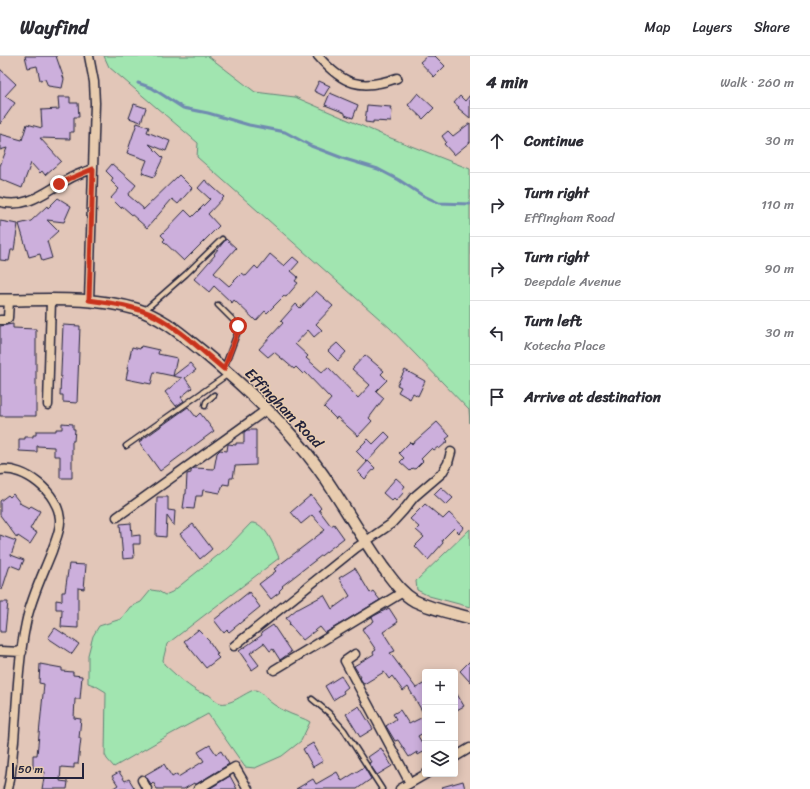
<!DOCTYPE html>
<html lang="en">
<head>
<meta charset="utf-8">
<style>
  :root { --surface:#fff; --page:#f2f2f3; --text:#2b2b33; --muted:#7c7c81; --line:#e1e1e2 }
  body { margin:0; font-family:Sriracha,sans-serif; background:var(--page); color:var(--text) }
  .controls { position:absolute; right:12px; bottom:12px; display:grid; overflow:hidden; border-radius:4px; box-shadow:0 2px 10px #0003 }
  .controls button { width:36px; height:36px; display:grid; place-items:center; padding:0; border:0; border-bottom:1px solid var(--line); background:var(--surface); color:var(--text); font:20px sans-serif }
  .scale { position:absolute; left:12px; bottom:10px; width:72px; box-sizing:border-box; padding-left:4px; border:2px solid #22223b; border-top:0; font-size:11px; line-height:14px; white-space:nowrap; color:#22223b; -webkit-text-stroke:3px #e8ccaf; paint-order:stroke }
  .stop { position:absolute; width:12px; height:12px; margin:-9px; border:3px solid #c8321e; border-radius:50%; background:#fff }
  .stop.end { background:#c8321e; border-color:#fff; box-shadow:0 1px 4px #0008 }
  .list { margin:0; padding:0; list-style:none }
  h2 { display:flex; justify-content:space-between; align-items:center; height:52px; margin:0; padding:0 16px; font-size:17px }
  h2 small { font-size:13px; font-weight:400; color:var(--muted) }
  .list li { display:grid; grid-template-columns:26px 1fr auto; gap:12px; align-items:center; box-sizing:border-box; height:64px; padding:0 16px; border-top:1px solid var(--line) }
  .list b { display:block; font-size:15px; white-space:nowrap }
  .list p { margin:0; font-size:13px; white-space:nowrap; color:var(--muted) }
  .list em { font-size:13px; font-style:normal; color:var(--muted) }
  .icon { flex:none; width:22px; height:22px; fill:none; stroke:currentColor; stroke-width:2; stroke-linecap:round; stroke-linejoin:round }
  .map { position:relative; flex:none; width:470px; height:733px; overflow:hidden }
  header { display:flex; align-items:center; gap:24px; box-sizing:border-box; height:56px; padding:0 20px; background:var(--surface); border-bottom:1px solid var(--line) }
  header strong { font-size:19px }
  nav { display:flex; gap:22px; margin-inline-start:auto; font-size:14px }
  main { display:flex }
  aside { flex:1; background:var(--surface) }
  .map>svg:first-child { display:block }
</style>
</head>
<body>
<header>
<strong>Wayfind</strong>
<nav><a>Map</a><a>Layers</a><a>Share</a></nav>
</header>
<main>
<div class="map">
<svg width="470" height="733" viewBox="0 0 470 733">
  <rect width="100%" height="100%" fill="#e2c6b8"/>
  <filter id="ink" filterUnits="userSpaceOnUse"><feTurbulence type="fractalNoise" baseFrequency=".025" numOctaves="2"/><feDisplacementMap in="SourceGraphic" scale="8" xChannelSelector="R" yChannelSelector="G"/><feConvolveMatrix kernelMatrix="1 2 1 2 8 2 1 2 1" color-interpolation-filters="sRGB"/></filter>
  <g filter="url(#ink)">
    <path fill="#a1e5b0" stroke="#628476" d="M104,0H208L255,36L295,41L383,79L470,113V367L469,354L390,272L197,101L198,87L109,11Z
      M251,467C265,465 275,492 279,502L167,588L163,604L164,608C175,618 185,628 197,635C201,638 205,637 209,639C217,645 219,650 230,646C237,644 250,634 255,634C262,635 265,642 269,645C275,650 284,655 291,658C298,661 304,662 310,666L301,685L282,700L255,712L245,711L208,658L171,678L114,711L107,703L105,699L106,636L96,630L88,627V599L93,580L99,570L121,563L130,551L141,546L151,534L158,535L165,539L172,536L227,492Z
      M470,473V551L429,540L417,534L416,525Z"/>
    <g fill="none" stroke-linecap="round" stroke-linejoin="round">
      <path stroke="#6f8bb0" stroke-width="3" d="M138,27L152,32L183,52L208,57L249,69L285,76L311,90L345,103L378,113L399,124L422,139L439,147L470,148"/>
    </g>
    <path fill="#ccafdc" stroke="#22223b" d="M25,0H56L64,23L62,32L48,30L45,23L40,24L37,10L28,12Z
      M427,0H435L445,10L434,21L420,6Z
      M0,13L16,28L5,40L15,47L0,68Z
      M319,25L330,30L324,40L314,35Z
      M330,37L358,49L353,62L345,59V57L325,49Z
      M418,37L434,52L423,63L408,49Z
      M470,39V62L458,52L459,51L454,47L460,40L465,45Z
      M58,41H70V47H78L79,61H74V76H70V83L40,82L61,105L45,119L42,115L40,117L31,107L22,132L0,123V110L7,92L0,94V78L22,84L27,68L42,72L41,54L59,53Z
      M134,48L146,52L141,66L129,62Z
      M367,49L391,51L390,53H392L391,66L373,65V67L365,66Z
      M137,67L149,71L147,76L170,85L166,95L149,88L163,102L154,121L142,117L147,104L127,97Z
      M470,67V86L454,99L444,88L446,86L442,80L448,75L453,80Z
      M112,108L136,129L128,139L143,152V154L179,119L192,132L178,148L172,143L147,172L122,150L121,152L111,142L119,133L111,125L113,122L106,115Z
      M205,124L224,141L208,158L219,170L184,205L163,185L165,183L161,179L185,154L192,161L210,143L198,132Z
      M58,142L71,150L64,166L47,164L58,175L47,185L52,202L42,205L40,198L29,201L19,168L31,165L47,150L48,152Z
      M0,165L18,168L14,194H11L9,205L0,204Z
      M226,183L236,192L214,217L229,230L242,217L246,220L255,210L258,213L270,198L284,210L293,201L299,206L291,215L298,221L295,225L298,227L286,241L284,240L267,257L265,255L256,265L234,244L232,247L214,230L209,236L194,223L215,199L214,198Z
      M316,235L333,250L316,268L322,274L314,281L308,274L295,288L308,300L306,302L322,316L328,311L358,342L370,329L352,313L365,299L384,315L381,318L387,324L376,335L384,342L369,362L372,365L358,380L337,361L336,363L324,351L331,343L305,316L303,318L296,311L294,313L274,296L268,301L259,293L283,267L281,265L296,248L300,252Z
      M13,268V272L36,273V360H0V270Z
      M63,269L80,270L77,347L63,346V339H60Z
      M337,287L346,296L338,305L328,295Z
      M141,290L159,294L158,298L177,302L173,320L154,316L151,328L126,323L128,313H127L132,291L140,293Z
      M190,307L196,314L185,322L192,332L181,341L184,345L176,350L165,336L182,322L173,320Z
      M405,314L425,325L418,340L413,337L410,343L398,336L401,331L397,329Z
      M188,351L196,361L200,357L214,375L160,415L139,386Z
      M437,366L450,380L446,383L448,385L439,393L438,391L434,394L432,392L421,403L423,405L415,413L413,412L410,415L400,406L404,402L399,397L410,386L412,388Z
      M62,367L73,368V373H75L74,385H72V422H60V400H54V391L37,390V396L19,395V383H25V381H33V379H36V375H56V373H62Z
      M247,374H256V409L235,410L233,422H230L229,429L223,428L220,437L203,434L202,440H196L194,453L183,452L185,438H186L187,418L191,417V415L194,412L214,413L217,397L220,394L227,395L228,388L236,389V387H244V376Z
      M385,376L390,381L367,406L356,395L368,383L373,388Z
      M368,405L375,412L365,423L358,416Z
      M396,422L405,430L402,434L404,436L396,445L394,443L392,445L383,437Z
      M441,431L453,442L446,449L434,438Z
      M13,438L21,448L29,452L31,450L40,455L30,473L37,477L30,488L18,480L17,482L0,459V445L8,439L10,441Z
      M311,439L321,452L319,454L331,470L334,468L344,482L282,530L283,531L279,535L280,536L271,543L259,528L276,515L274,513L325,474L312,459L301,468L291,456Z
      M157,441H168V454L175,455L174,470L167,460L166,481L156,480Z
      M425,448L443,463L449,457L464,471L459,477L454,472L442,484L443,487L428,504L415,490L424,481L416,474L419,471L410,463Z
      M131,467L132,480L140,479V488H133L134,502L123,503L120,468Z
      M193,468L212,493L200,503L180,478Z
      M0,479L16,485L11,499L24,504L20,513L10,509L2,534L0,533Z
      M69,508L86,509L84,533L78,532V572L61,571L62,555V553H56V544L62,545V536H65Z
      M355,512L370,537L373,535L380,544L325,577L320,571L303,584L289,568L290,567L286,562L297,553H298L324,539L332,553L350,540L339,522Z
      M249,536L260,551L229,576L227,574L224,577L214,564Z
      M0,546H8L5,576H0Z
      M389,552L398,566L383,576L395,595L390,597L416,632L425,627V676L418,680L425,692V695L418,699L417,696L409,701L398,684L395,685L386,670L396,663L393,658L400,654L409,668L425,660L408,631L403,635L392,620L389,623L384,616L364,628L360,622L361,621L354,610L374,598L373,596L376,594L362,573L374,565L372,561Z
      M273,569L291,596L280,604L273,593L270,595L264,587L250,597L259,609L252,614L239,595L262,579L261,577Z
      M55,572L79,588L72,598L48,582Z
      M198,574L209,585L218,598L216,599L219,602L206,612L184,585Z
      M470,605V626L460,615Z
      M40,608L62,612V615L73,616V619L82,620L80,643H75L74,662L81,663L79,682H81L78,708H74V712L61,711L60,725L68,726L67,733H42L45,716H41L42,712H33V699H37L44,628L39,627Z
      M341,620L348,631L343,635L344,637L333,644L325,630Z
      M455,635L464,650L455,655Z
      M359,650L373,673L360,681L346,658Z
      M313,687L323,705L313,711L303,693Z
      M210,689L216,698L221,695L229,708L195,729L194,727L184,733H157L153,726L151,728L145,719L164,708L172,721L177,718L178,721L204,705L198,696Z
      M381,692L392,710L377,719L369,707L371,706L368,701Z
      M364,711L371,723L357,733H296L313,723L316,728L337,716L342,725Z
      M119,716L125,725L129,723L135,733H112L118,729L112,720Z
      M230,720L237,733H209Z
      M463,725L465,733H443L442,731Z"/>
    <g fill="none" stroke-linecap="round" stroke-linejoin="round">
      <g stroke="#22223b" stroke-width="7">
        <path id="lane" d="M218,249L236,267L238,270V275L224,312
          M145,254L186,218L222,183
          M205,350L206,346L214,339
          M126,390L227,319
          M312,643L329,657L344,674L382,733"/>
      </g>
      <g stroke="#22223b" stroke-width="11">
        <path id="street" d="M89,0L94,26L95,47L89,245
          M318,0C343,29 361,35 397,22
          M0,146C27,153 45,136 67,124C75,119 84,116 93,113
          M0,264H5L8,262L9,244
          M48,349L51,244
          M0,414C25,410 58,437 60,463C61,474 55,485 52,495C43,518 31,542 26,567C18,605 17,645 14,685C12,700 12,718 8,733
          M117,461L266,354
          M234,590L356,492L391,468L403,455L414,441L442,417L448,407L451,396
          M0,595L22,596
          M355,598L345,605L410,727
          M274,614L403,536
          M455,701L470,692
          M142,724L147,733
          M198,733L235,711L248,733
          M400,733L426,718"/>
      </g>
      <g stroke="#22223b" stroke-width="14">
        <path id="secondary" d="M0,244C45,244 92,240 136,253C162,261 181,278 202,295C248,333 299,380 331,431C348,457 364,484 382,510C392,523 401,537 415,545C432,553 452,557 470,562"/>
      </g>
      <use href="#lane" stroke="#e8ccaf" stroke-width="4"/>
      <use href="#street" stroke="#e8ccaf" stroke-width="8"/>
      <use href="#secondary" stroke="#e8ccaf" stroke-width="11"/>
    </g>
  </g>
  <g fill="none" stroke-linecap="round" stroke-linejoin="round" filter="url(#ink)">
    <path stroke="#c8321e" stroke-width="5" d="M59,128L69,123L93,113L89,244C111,247 134,250 155,260C180,273 202,295 224,313L238,275V270"/>
  </g>
  <g text-anchor="middle" dominant-baseline="central" stroke-width="3" stroke-linejoin="round" paint-order="stroke">
    <g font-size="15" fill="#22223b" stroke="#e8ccaf">
      <text transform="translate(284 352) rotate(46)">Effingham Road</text>
    </g>
  </g>
</svg>
<div class="controls">
<button>+</button>
<button>−</button>
<button><svg class="icon" aria-label="layers" viewBox="0 0 24 24"><path d="M12 4l9 5-9 5-9-5zM3 14l9 5 9-5"/></svg></button>
</div>
<div class="scale">50 m</div>
<div class="stop" style="left:238px;top:270px"></div>
<div class="stop end" style="left:59px;top:128px"></div>
</div>
<aside>
<h2>4 min<small>Walk · 260 m</small></h2>
<ul class="list">
<li><svg class="icon" aria-label="ahead" viewBox="0 0 24 24"><path d="M12 20V5M6 11l6-6 6 6"/></svg><div><b>Continue</b></div><em>30 m</em></li>
<li><svg class="icon" aria-label="right" viewBox="0 0 24 24"><path d="M7 20v-9h11M14 6l5 5-5 5"/></svg><div><b>Turn right</b><p>Effingham Road</p></div><em>110 m</em></li>
<li><svg class="icon" aria-label="right" viewBox="0 0 24 24"><path d="M7 20v-9h11M14 6l5 5-5 5"/></svg><div><b>Turn right</b><p>Deepdale Avenue</p></div><em>90 m</em></li>
<li><svg class="icon" aria-label="left" viewBox="0 0 24 24"><path d="M17 20v-9H6M10 6l-5 5 5 5"/></svg><div><b>Turn left</b><p>Kotecha Place</p></div><em>30 m</em></li>
<li><svg class="icon" aria-label="arrive" viewBox="0 0 24 24"><path d="M6 21V4h12l-3 4 3 4H6"/></svg><div><b>Arrive at destination</b></div></li>
</ul>
</aside>
</main>
</body>
</html>
